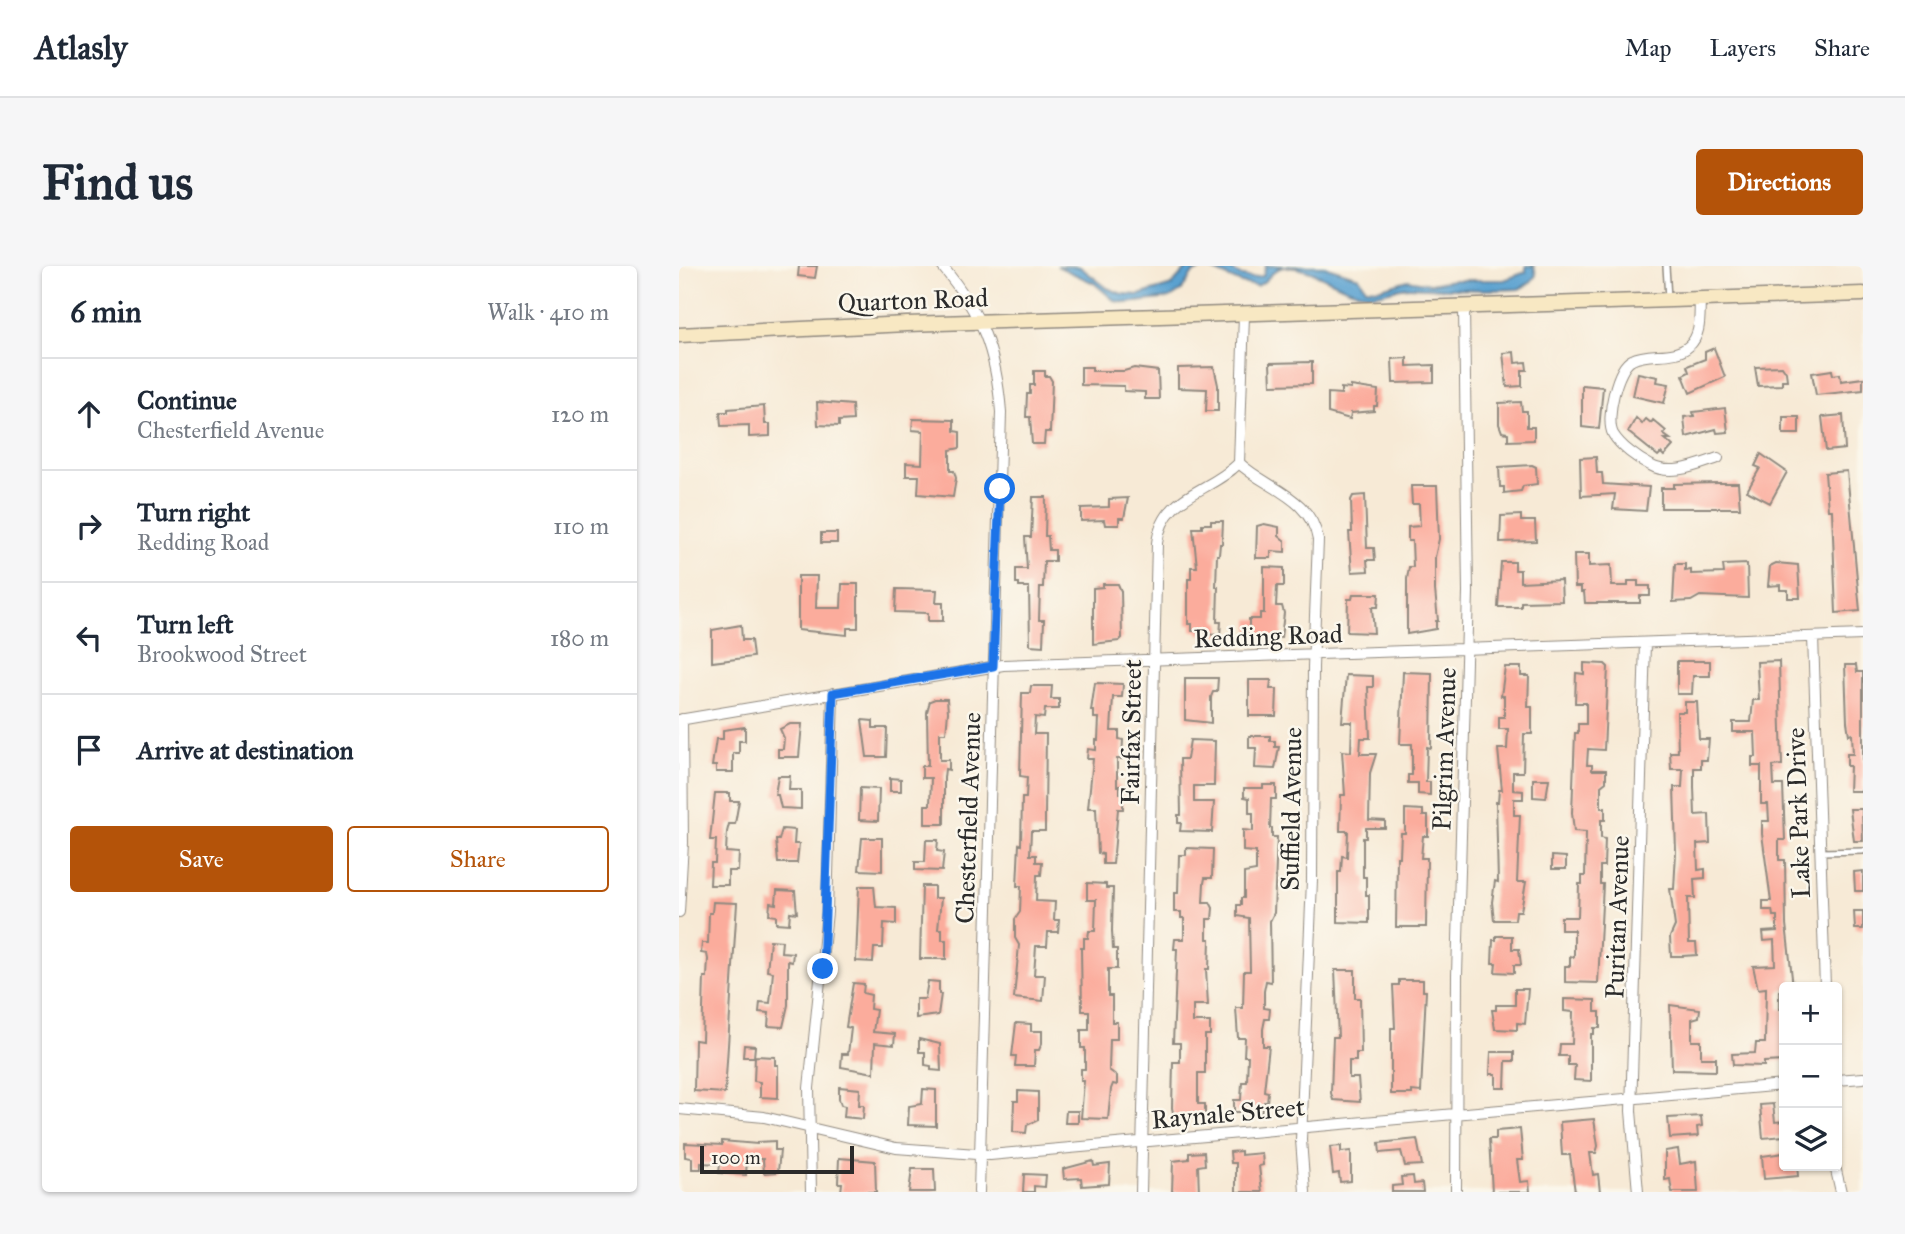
<!DOCTYPE html>
<html lang="en">
<head>
<meta charset="utf-8">
<style>
  :root { --surface:#fff; --page:#f6f6f7; --text:#1f2937; --muted:#747a83; --line:#e0e1e3; --accent:#b45309 }
  body { margin:0; font-family:"IM FELL Great Primer",serif; background:var(--page); color:var(--text) }
  .controls { position:absolute; right:21px; bottom:21px; display:grid; overflow:hidden; border-radius:7px; box-shadow:0 2px 5px #0004 }
  .controls button { width:63px; height:63px; display:grid; place-items:center; padding:0; border:0; border-bottom:2px solid var(--line); background:var(--surface); color:var(--text); font:35px sans-serif }
  .scale { position:absolute; left:21px; bottom:18px; width:154px; box-sizing:border-box; padding-left:7px; border:4px solid #2b2b2b; border-top:0; font-size:19px; line-height:24px; white-space:nowrap; color:#2b2b2b; -webkit-text-stroke:5px #fbf7ec; paint-order:stroke }
  .stop { position:absolute; width:21px; height:21px; margin:-16px; border:5px solid #1a73e8; border-radius:50%; background:#fff }
  .stop.end { background:#1a73e8; border-color:#fff; box-shadow:0 2px 7px #0008 }
  .list { margin:0; padding:0; list-style:none }
  h2 { display:flex; justify-content:space-between; align-items:center; height:91px; margin:0; padding:0 28px; font-size:30px }
  h2 small { font-size:23px; font-weight:400; color:var(--muted) }
  .list li { display:grid; grid-template-columns:46px 1fr auto; gap:21px; align-items:center; box-sizing:border-box; height:112px; padding:0 28px; border-top:2px solid var(--line) }
  .list b { display:block; font-size:26px; white-space:nowrap }
  .list p { margin:0; font-size:23px; white-space:nowrap; color:var(--muted) }
  .list em { font-size:23px; font-style:normal; color:var(--muted) }
  .actions { display:flex; gap:14px; padding:21px 28px }
  .actions a { flex:1; padding:16px 0; border:2px solid var(--accent); border-radius:7px; text-align:center; font-size:24px; color:var(--accent) }
  .actions .main { background:var(--accent); color:#fff }
  .icon { flex:none; width:38px; height:38px; fill:none; stroke:currentColor; stroke-width:2; stroke-linecap:round; stroke-linejoin:round }
  .map { position:relative; flex:none; width:1184px; height:926px; overflow:hidden; border-radius:7px }
  header { display:flex; align-items:center; gap:42px; box-sizing:border-box; height:98px; padding:0 35px; background:var(--surface); border-bottom:2px solid var(--line) }
  header strong { font-size:33px }
  nav { display:flex; gap:38px; margin-inline-start:auto; font-size:24px }
  .intro { display:flex; align-items:center; justify-content:space-between; box-sizing:border-box; height:168px; padding:0 42px }
  h1 { margin:0; font-size:49px }
  .button { padding:18px 32px; border-radius:7px; background:var(--accent); color:#fff; font-size:24px; font-weight:700 }
  main { display:flex; gap:42px; padding:0 42px }
  aside { flex:1; background:var(--surface); border-radius:7px; box-shadow:0 2px 5px #0004 }
  .map>svg:first-child { display:block }
</style>
</head>
<body>
<header>
<strong>Atlasly</strong>
<nav><a>Map</a><a>Layers</a><a>Share</a></nav>
</header>
<div class="intro"><h1>Find us</h1><a class="button">Directions</a></div>
<main>
<aside>
<h2>6 min<small>Walk · 410 m</small></h2>
<ul class="list">
<li><svg class="icon" aria-label="ahead" viewBox="0 0 24 24"><path d="M12 20V5M6 11l6-6 6 6"/></svg><div><b>Continue</b><p>Chesterfield Avenue</p></div><em>120 m</em></li>
<li><svg class="icon" aria-label="right" viewBox="0 0 24 24"><path d="M7 20v-9h11M14 6l5 5-5 5"/></svg><div><b>Turn right</b><p>Redding Road</p></div><em>110 m</em></li>
<li><svg class="icon" aria-label="left" viewBox="0 0 24 24"><path d="M17 20v-9H6M10 6l-5 5 5 5"/></svg><div><b>Turn left</b><p>Brookwood Street</p></div><em>180 m</em></li>
<li><svg class="icon" aria-label="arrive" viewBox="0 0 24 24"><path d="M6 21V4h12l-3 4 3 4H6"/></svg><div><b>Arrive at destination</b></div></li>
</ul>
<div class="actions"><a class="main">Save</a><a>Share</a></div>
</aside>
<div class="map">
<svg width="1184" height="926" viewBox="0 0 1184 926">
  <rect width="100%" height="100%" fill="#fbf7ec"/>
  <filter id="ink" filterUnits="userSpaceOnUse"><feTurbulence type="fractalNoise" baseFrequency=".0143" numOctaves="2"/><feDisplacementMap in="SourceGraphic" scale="14" xChannelSelector="R" yChannelSelector="G"/><feConvolveMatrix kernelMatrix="1 2 1 2 8 2 1 2 1" color-interpolation-filters="sRGB"/></filter>
  <filter id="wash" filterUnits="userSpaceOnUse"><feTurbulence type="fractalNoise" baseFrequency=".00686" numOctaves="4" result="noise"/><feDisplacementMap in="SourceGraphic" scale="28" xChannelSelector="R" yChannelSelector="G"/><feGaussianBlur stdDeviation="1.57" result="paint"/><feColorMatrix in="noise" values="0 0 0 0 0 0 0 0 0 0 0 0 0 0 0 0 0 1.4 0 .05"/><feComposite in="paint" operator="in"/></filter>
  <g filter="url(#wash)">
    <rect width="100%" height="100%" fill="#f7ead6"/>
    <path fill="#5aa1d0" stroke="#42667e" stroke-width="2" d="M378,0L401,1L428,22L443,28L460,29L493,19L510,0H546L563,10L574,12L584,10L587,0H645L680,11L687,22L699,23L729,14L751,18L774,14H825L847,6V0H855L857,9L851,17L840,23C804,25 767,23 732,21C717,20 705,30 690,28C660,25 636,0 604,1C593,3 589,16 578,20L562,17L527,1L514,7L502,25L491,32L448,37L436,35L415,17Z"/>
    <g id="blocks">
      <path fill="#fbac9c" d="M120,0H138L136,12L119,10Z
        M1035,82L1046,111L1011,127L1004,109L1010,106L1008,100L1026,93V86Z
        M835,86L836,97L847,96L848,104H843V120L828,121L824,87Z
        M728,92V100L755,99V116L714,117L713,93Z
        M633,96V118L592,119L591,97Z
        M1103,100L1107,106L1108,114H1103V119L1079,120L1076,101Z
        M402,101H413V105H445L455,102L479,105L480,133H466V126L445,125V120L402,119Z
        M535,101L539,119V145H527L528,123L499,122V102Z
        M1153,104L1154,109L1161,108L1162,115L1184,112V124L1137,129L1133,107Z
        M355,105H366V110H370L373,115L371,166H366L365,178H353L351,151H347L348,128H351V119H355Z
        M959,107L979,111L978,116L990,118L985,137L954,130Z
        M903,119L924,121L920,163L903,161Z
        M672,120L699,124L698,140H695V145L672,147L671,153L649,147V127L662,128V122L672,123Z
        M138,136L173,139L174,154L160,155V160L139,159Z
        M842,136L843,145H848V161H855V174L829,175V167L823,166L820,158V137Z
        M85,140L86,158H91V170L70,171V159L42,160L41,146H49V143Z
        M1046,142L1049,166L1038,167L1037,163L1007,171L1005,151L1015,150L1014,146Z
        M1164,149L1166,183L1147,185L1143,151Z
        M1104,151H1120V168H1104Z
        M957,152L963,158L967,153L972,157L974,154L987,165L984,168L991,173H986L994,180L985,190L982,187L979,190L949,166Z
        M234,153L275,154V165L281,166V182L271,184V205H275L277,212L274,231L239,228L240,210H227V197L243,198L244,165L233,164Z
        M1082,188L1108,206L1091,237L1068,225L1081,202L1076,200Z
        M917,191L918,207H923L924,218L970,221L967,245L934,243L936,228L902,230L901,192Z
        M853,199L857,201L858,218L844,220L842,225L825,227V221H821L820,201Z
        M1168,205L1181,345L1157,347L1153,244H1149L1146,207Z
        M1040,217H1059L1061,242H982V222H995V218Z
        M732,220H758L760,273L756,291V324L759,355H757V363L728,368V313L730,301H734L733,275H729V261L741,260L740,238H733Z
        M686,229L688,282H695L696,294H688L689,305L673,306L670,266H673L672,234L674,230Z
        M354,231H367L366,270H369L370,284H376V295H365L364,321H361L360,354H365L364,380L351,379L350,321H340V317H337V303H348L346,271H352Z
        M449,232L445,252H440V259H426L425,254L402,255V242L430,241V233Z
        M842,249V255H856L857,275L821,276L822,250Z
        M532,255H544L543,278H541L540,289H538L537,321H539L538,356H542L541,369L519,368V365H513V358H509V313H512V301H518L514,262H523V258H532Z
        M585,258L600,261V270L606,275V286L592,285V292H577L578,260Z
        M142,267H158V277H142Z
        M895,288H910V300L932,299L933,320H949V315H959V320H971V330H961V337H906L905,326H902V321H896Z
        M822,296H836V304H841V316L882,314L883,335L842,336V341H819Z
        M1097,297L1119,299L1121,332H1109V324H1101V319L1089,320L1091,300Z
        M996,298H1006V305L1012,304V308L1045,307L1044,299L1068,298L1069,332L1021,330L1012,335L994,336Z
        M585,301L605,302V320H598L597,340H603L605,347L602,372L570,369V353H581V347H585Z
        M119,310H138L137,342H162L163,318H179V362H168V369L119,364Z
        M424,318H439L442,325L443,372L440,375L414,378V322L424,321Z
        M217,323L258,324L257,337H264V355H249V347L216,346Z
        M674,328H700L699,341H693L695,367L668,366L669,333H673Z
        M62,359L63,374H72L74,391L33,396V364Z
        M998,395H1031V410H1014L1013,428H998Z
        M1100,395L1103,499L1094,500L1095,519H1104L1106,574H1100V594H1106L1107,658L1114,721L1100,725V743H1105V795L1085,796V800L1054,799L1053,788L1076,787L1077,777H1086L1087,722L1079,723L1074,700L1096,699L1095,674L1085,675L1084,666L1098,665V650H1094L1093,644H1084V635H1092L1083,568V555H1090L1089,538H1082V500H1073V491H1077L1076,466H1054V456H1072L1074,434H1080L1078,396Z
        M905,397L926,398L929,401L925,484L909,483L908,499H913V504H927V516L922,520V542H926V554H922V572L926,573L925,600H921V618H924L919,717L886,716V700H891V690L895,691V664H882V651H899L900,618H903V610H906L907,566L895,565L893,547L896,467H899V458H907V437H896L897,407L905,408Z
        M1166,399H1177L1178,406H1184V525H1170L1171,500H1168V488H1174L1173,468L1170,469L1168,456Z
        M826,401H842V410H850L849,441H853V468H845L844,506H834V524L844,525V533H835V549H841L838,616H847L842,645H837L836,654H815L813,636L816,615L819,616L817,536H819L820,524H823L819,483H828L829,463H820V451H825V430H822Z
        M724,406L753,407L752,482L748,481L747,516H751V529L739,528V517H729V509H733V478H721Z
        M667,409L694,410V421H689L691,472H682L681,488H697L691,507L690,554L706,555V562H687V572H684V611H687V629H690V657L659,656V606H662L663,590L668,591L669,565H661L662,529H666L663,485L672,486L673,456H663Z
        M506,412H539L538,426H534L532,431V457L506,454Z
        M570,414H592L591,423H598L597,450H570Z
        M416,417L444,418L443,431H434L432,465H440V473L444,474L443,493H438V520H441V527H444V543H439L434,598H424V588L419,587L417,542H409L414,493H408L409,483L417,484V474H419L420,452H415V445H412Z
        M352,420H373L372,433H380V443H366L365,452L356,451L355,468H367L366,551V565H352L351,589H357V596H363L362,609H358L357,635L376,636L375,654H380L379,666H369L368,680H357L355,709H366L364,735L335,732L340,679L336,672V653L341,646L342,620H338L340,578L342,579L343,532H347L348,511L341,510L343,427H351Z
        M256,433H268L269,446L267,467H261V494H270V504L266,503L265,512V558H246V539H251L252,512H243V500H249L248,446L251,435Z
        M1006,436H1018L1020,473H1030L1028,494H1022V502H1015V521L1016,549L1030,548L1031,577L1018,578L1019,604L1026,603V612L1015,613L1016,632H1009L1010,677H1017L1018,689L1003,690H992L991,671L996,660L991,623H995L997,586L995,521H1003L1004,503H992L991,486H999L998,446H1006Z
        M183,454L194,455V462H208L207,491H188Z
        M111,458H123L120,491H99V483H104L105,472L101,463Z
        M66,461V475H60V487H54V506H37V500H33L37,473H44V464Z
        M570,470H591V475H596V481H600L596,503L576,502L577,482H570Z
        M511,474L536,475L535,520H515V536H535L533,566L501,565L502,557H499V549H502L501,493H508Z
        M99,510H111L110,524H122V543L102,542L99,529H96Z
        M211,512L222,513V525H211Z
        M854,513H870L867,532L854,531Z
        M584,519H597V533H592L591,562H593V571H598L595,647L591,655L592,716L587,715L585,725V742L591,743L590,753H586L584,763V780H590L585,825L589,826L588,836H585L582,846H555V834H562L563,816H568L569,790H565L566,772H559L557,742H564L565,705H571L570,652L558,650V639H562V632H565V607L577,605V586L564,585V564L574,565V547H570V532L565,531V522H584Z
        M181,522L200,523L199,555L180,554Z
        M36,527H51V535H60L56,558H50L48,566L47,586L60,587L59,605H49V619H31L32,597H36L37,574H31Z
        M726,543L744,544V550H749V570H744L742,592H748L747,661H717L718,591H721L722,567H726Z
        M1171,543H1183L1184,575H1175Z
        M103,563L116,564L115,578H120L118,597H99L97,574H100Z
        M183,572H203V605L180,604Z
        M247,574H259L258,585L265,586L263,605L236,604V596H246Z
        M507,582L534,583L533,612H526L525,617L524,636H531L534,642L533,653H528V673H531L530,703H527L529,739H514V756H531V769H526V807H519V838H526V850L511,851H495L493,842L494,796H501V777H494L498,683H495L496,673H505V652H502V646H495V627H499L500,589H507Z
        M873,590L887,591V603H873Z
        M1184,605V625H1176L1175,606Z
        M408,617L427,618V622H434L433,665L434,683H438V703H429V730H433V756H438V773H431L430,804L438,810V819L434,818L432,823L429,853L402,852L405,815H402V803H406V782H402V764H410V745H403L402,682H405V672H409L410,665H416L417,634H408Z
        M180,620H195L197,641L217,642V658L205,657L204,682H195L194,696L177,695Z
        M243,620H255V632H262L259,663H263V674H267V693H241Z
        M98,624L116,625L118,647L111,646L110,658L97,657V650L90,649L91,637L97,638Z
        M34,636L58,637L46,827L15,825L16,774L23,775L25,711H28L29,693L28,688L22,687L23,677H29L30,647H33Z
        M1175,645H1184V663H1176Z
        M817,670H833V683H840L842,699H835V707L816,706L817,697H813L814,674H817Z
        M91,674L103,675L102,686L114,687L113,696L109,695V739L104,761L89,760L90,747L80,746L81,736L91,737L94,706L88,705Z
        M656,704H676V732H681L682,787H677V795H670V812H679L681,836L654,834L652,827L654,771H659Z
        M720,714H744V725H747L742,826L733,825V828H712V762H716L714,719H720Z
        M249,715L260,716V728H262L259,749L237,752V733H246Z
        M174,717L185,718L184,727L192,729L191,743L197,744L194,766L216,768L215,779L196,777L195,807L162,801L163,788H169L172,762L167,761Z
        M836,723H849L846,758L838,757V764L816,763L813,744H817V739H836Z
        M885,733L916,734V746H921V762H915V768H912V815L895,814L896,799H889V790H880L881,778H893L894,746L885,745Z
        M991,739L1021,743L1020,751L1013,753V775H1022V792H1037V805L993,804Z
        M337,757L352,758V765H363V777L360,784H356L355,800H336L337,790H333Z
        M240,773L261,778L262,805L252,804V800L246,799V786H240Z
        M65,779L76,780L75,791H64Z
        M812,786H835V795H827L826,822H817V808H811Z
        M76,790L96,791V799H99V832L81,831V816L75,815Z
        M160,821L181,823L180,839H185L184,853L165,851L166,840L162,839L160,833Z
        M244,823L257,824V860L229,859L230,840L243,838Z
        M339,825L359,826V854L348,859L347,867L334,866L335,835H339Z
        M1094,838L1096,856L1105,855V870L1084,872L1081,839Z
        M387,845H399V857H386Z
        M1022,850L1023,860L1018,861L1019,870L991,872L989,852Z
        M915,853L919,880L917,887H911L914,909L919,908L921,926H896L891,889H883L881,856Z
        M841,863L844,894H838L841,916L850,915L851,926H813L810,873H817V865Z
        M738,873L743,899L726,900L722,885L701,887L700,877Z
        M43,875L78,878V876L96,875V884H101L99,906L85,907L84,893H68L67,909L40,907L41,898L22,897V903H13V892L6,891V877L43,879Z
        M662,880V886L672,885V915L661,916L660,907L654,908L651,881Z
        M999,883L1001,898L1017,895L1019,926H993L991,913L986,914V885Z
        M562,885V889L583,887L584,899L580,900L583,926H557V897H552L551,886Z
        M525,886L526,899L519,900L520,926H493L494,895L510,893V887Z
        M1105,887V900H1118L1119,910L1085,913L1083,890Z
        M160,892L196,895L197,926H162L163,917H159Z
        M414,895L415,900L431,898L430,918L403,920L402,912L385,913L384,903Z
        M233,903H255L256,926H230Z
        M345,908L367,909L366,921L355,920V926H344Z
        M734,910L735,918L743,917L744,926H713V920L723,919L722,911Z"/>
    </g>
  </g>
  <g filter="url(#ink)">
    <use href="#blocks" fill-opacity="0" stroke="#918a80" stroke-width="2"/>
    <g fill="none" stroke-linecap="round" stroke-linejoin="round">
      <g stroke="#918a80" stroke-width="8">
        <path id="lane" d="M987,0L989,32
          M1142,586L1184,585"/>
      </g>
      <g stroke="#918a80" stroke-width="12">
        <path id="street" d="M263,0C303,48 317,84 322,146L300,926
          M1021,34C1020,50 1023,68 1010,80C995,94 970,85 953,94C938,101 926,153 934,168C941,180 959,193 971,199C992,211 1018,199 1039,192
          M560,197C588,223 632,231 639,274L634,401L633,614L622,874L626,926
          M1134,371L1146,721
          M0,454L324,399L1184,369
          M0,646L4,577L3,453
          M1158,814L1184,812
          M0,843L85,851L217,882L311,889L1105,819
          M1156,900L1162,926
          M132,926L130,822L148,646L154,427
          M462,926L478,277C484,228 529,228 560,197L565,49
          M777,926L778,709L789,326L785,42
          M959,926L952,845L966,377"/>
      </g>
      <g stroke="#918a80" stroke-width="17">
        <path id="secondary" d="M0,69L228,58L1184,28"/>
      </g>
      <use href="#lane" stroke="#fff" stroke-width="5"/>
      <use href="#street" stroke="#fff" stroke-width="10"/>
      <use href="#secondary" stroke="#f8e8c3" stroke-width="14"/>
    </g>
  </g>
  <g fill="none" stroke-linecap="round" stroke-linejoin="round" filter="url(#ink)">
    <path stroke="#1a73e8" stroke-width="9" d="M144,703L154,427L314,400L321,223"/>
  </g>
  <g text-anchor="middle" dominant-baseline="central" stroke-width="5" stroke-linejoin="round" paint-order="stroke">
    <g font-size="26" fill="#2b2b2b" stroke="#fbf7ec">
      <text transform="translate(234 34) rotate(-2)">Quarton Road</text>
      <text transform="translate(589 370) rotate(-2)">Redding Road</text>
      <text transform="translate(452 466) rotate(-89)">Fairfax Street</text>
      <text transform="translate(765 483) rotate(-88)">Pilgrim Avenue</text>
      <text transform="translate(612 543) rotate(-89)">Suffield Avenue</text>
      <text transform="translate(1119 547) rotate(-92)">Lake Park Drive</text>
      <text transform="translate(289 552) rotate(-88)">Chesterfield Avenue</text>
      <text transform="translate(938 651) rotate(-88)">Puritan Avenue</text>
      <text transform="translate(549 847) rotate(-5)">Raynale Street</text>
    </g>
  </g>
</svg>
<div class="controls">
<button>+</button>
<button>−</button>
<button><svg class="icon" aria-label="layers" viewBox="0 0 24 24"><path d="M12 4l9 5-9 5-9-5zM3 14l9 5 9-5"/></svg></button>
</div>
<div class="scale">100 m</div>
<div class="stop" style="left:321px;top:223px"></div>
<div class="stop end" style="left:144px;top:703px"></div>
</div>
</main>
</body>
</html>
